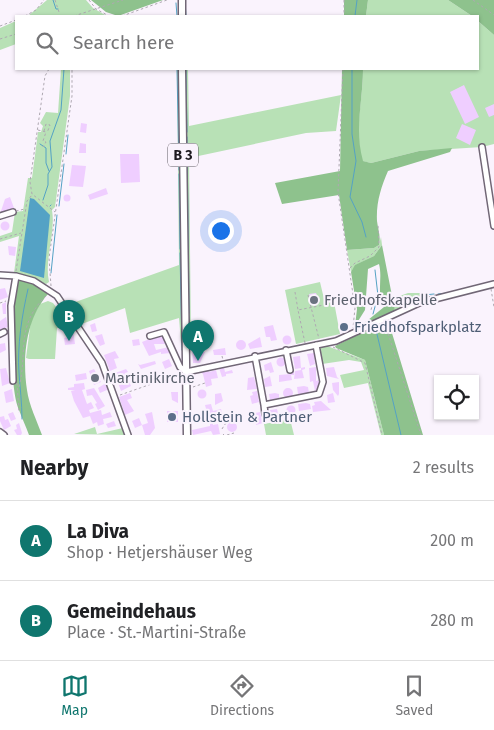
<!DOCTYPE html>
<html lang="en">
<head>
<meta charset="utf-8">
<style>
  :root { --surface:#fff; --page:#f2f2f2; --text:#202124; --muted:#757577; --line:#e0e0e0; --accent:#0f766e }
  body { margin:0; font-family:"Fira Sans",sans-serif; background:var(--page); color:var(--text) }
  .controls { position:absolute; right:15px; bottom:15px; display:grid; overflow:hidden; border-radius:0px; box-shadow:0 1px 4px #0004 }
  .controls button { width:45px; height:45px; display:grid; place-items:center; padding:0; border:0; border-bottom:1px solid var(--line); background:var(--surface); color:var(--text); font:25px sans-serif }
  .you { position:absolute; left:220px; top:230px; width:18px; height:18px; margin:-12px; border:4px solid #fff; border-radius:50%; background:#1a73e8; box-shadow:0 0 0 8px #1a73e833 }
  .badge { display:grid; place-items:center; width:32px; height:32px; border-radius:50%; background:var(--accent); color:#fff; font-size:16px; font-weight:700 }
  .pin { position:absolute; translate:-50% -41px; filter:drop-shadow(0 1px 2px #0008) }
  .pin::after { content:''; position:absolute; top:26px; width:18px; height:15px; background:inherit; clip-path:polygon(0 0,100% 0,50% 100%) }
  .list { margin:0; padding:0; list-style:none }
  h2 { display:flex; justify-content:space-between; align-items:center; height:65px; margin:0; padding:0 20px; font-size:21px }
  h2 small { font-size:16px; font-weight:400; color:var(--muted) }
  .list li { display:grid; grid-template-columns:32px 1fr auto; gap:15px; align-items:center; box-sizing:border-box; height:80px; padding:0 20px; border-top:1px solid var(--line) }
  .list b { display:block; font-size:19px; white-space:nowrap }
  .list p { margin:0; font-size:16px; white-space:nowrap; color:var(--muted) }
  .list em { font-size:16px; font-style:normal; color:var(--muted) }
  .icon { flex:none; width:28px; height:28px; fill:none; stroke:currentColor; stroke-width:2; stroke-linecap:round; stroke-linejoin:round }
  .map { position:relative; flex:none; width:494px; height:435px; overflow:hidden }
  .search { position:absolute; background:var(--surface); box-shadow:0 1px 4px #0004; left:15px; right:15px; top:15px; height:55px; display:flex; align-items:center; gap:12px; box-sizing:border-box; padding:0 18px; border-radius:0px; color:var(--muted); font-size:19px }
  .sheet { height:225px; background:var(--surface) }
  nav { display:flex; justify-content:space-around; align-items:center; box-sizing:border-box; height:70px; border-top:1px solid var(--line); background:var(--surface); font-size:14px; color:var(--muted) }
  nav a { display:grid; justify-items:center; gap:2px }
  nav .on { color:var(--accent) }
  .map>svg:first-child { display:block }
</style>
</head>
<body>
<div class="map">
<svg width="494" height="435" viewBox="0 0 494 435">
  <rect width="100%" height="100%" fill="#faf3fd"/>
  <path fill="#b8e1b6" d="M47,0H86L93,8L107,16H28Z
    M368,0H448L472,16H366Z
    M16,21V44L0,50V28Z
    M478,21L494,35V144L482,147L419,151L371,163L362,161C354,127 363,102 363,69H478Z
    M61,69H70V96L55,207L52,210C56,234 44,258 49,282L46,284L14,273L19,236L0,242V236L12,232L15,212L23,211L28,178H32L38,132H41L43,126L40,123L46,112L58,113Z
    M177,69H180L183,342L181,343L179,318L130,333L125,308L79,325L67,305L179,265Z
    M185,69H188L189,126L341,95L336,131L306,133L189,158L191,337L188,339Z
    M381,237L382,245L374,256L356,265L351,272L347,250L374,248L379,245Z
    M320,282L325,303L334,302L340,334L296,344L285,290Z
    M408,293H424L425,299L395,311L391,299Z
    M48,301L53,303L70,325L57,328L55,359H29L26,358L31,320L40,304Z
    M327,346L365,360L384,435H381L368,383L344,388L340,375L364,370L361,362L349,360L322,364L319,347Z
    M290,419L294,435H266L264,424Z
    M95,427L97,434L123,428L125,435L74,434Z"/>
  <path fill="#8ec28d" d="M91,0H163L118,16L106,12Z
    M344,0H368L366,16H344Z
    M448,0H494V35L478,21V16H472Z
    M342,69H363C363,101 354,129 363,161L371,163L419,151L452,148L450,152L388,171C381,187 376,203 377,221C378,230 381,236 379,245L374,248L347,250L339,195L282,204L275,183L340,171Z
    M382,245L395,311L357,329L384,307C376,293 383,279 379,264L368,269L365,310L355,326L357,309L351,272L355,265L374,256Z
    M16,279L33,284L48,294C26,319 22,357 27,390C29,405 37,421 42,435H29C26,427 22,418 19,410C8,385 13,308 16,279Z
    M388,320L423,435H384L365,360L336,348L335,346Z"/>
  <path fill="#54a2c5" d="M30,198L34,199L50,215L44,278L20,271Z"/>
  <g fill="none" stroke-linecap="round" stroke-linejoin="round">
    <path stroke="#54a2c5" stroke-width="1" d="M53,0L56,9H58
      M185,0L186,16
      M176,3L177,16
      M355,16L357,0
      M177,69L179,170
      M186,69L187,132
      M352,69V134L356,161L350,197L362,222L366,237
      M187,137L189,313
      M40,144L46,148V163L49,171
      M66,154L68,135
      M179,174L180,249
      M43,200L48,185V174L52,167L50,141L61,110L64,69
      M50,206L51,205
      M59,206L64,164
      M180,253L182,350
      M51,273L57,215
      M438,294L448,293
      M424,295L434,294
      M373,314L378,296L375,270
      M189,317L190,345
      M376,330L401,435
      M22,419C22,403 20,388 19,373C17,346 22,315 28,289"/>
  </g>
  <path fill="#efceff" d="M464,85L479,117L465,124L450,92Z
    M494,104V115L489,117L485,108Z
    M81,123L87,124L86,133L80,132Z
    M462,124L476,130L470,145L456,138Z
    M80,143L86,144V153H79Z
    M120,154H139L140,182L121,183Z
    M72,165L86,166L83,187L69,186Z
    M106,188L108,194L90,200L88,195Z
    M63.5 198a3.5 3.5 0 1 1 7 0a3.5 3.5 0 1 1-7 0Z
    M10,197L14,208L0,214L5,199Z
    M0.5 226a4.5 4.5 0 1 1 9 0a4.5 4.5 0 1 1-9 0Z
    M8,246L16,247L15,256L9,255Z
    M5,288L8,297L0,300V289Z
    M316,293L319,301L311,303L309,294Z
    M6,302V314H3L2,304Z
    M6,317L8,327L0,330V321Z
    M95,323L97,331L92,332L90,325Z
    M273,325L277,340L271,341L270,337H266L264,327Z
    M73,329L75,344L65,345L64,338L69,337L67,331Z
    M102,334L105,344L100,346L95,336Z
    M162,334L165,344H154L156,350L169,347L170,353L161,354V352L149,356L142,342Z
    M282.5 340a4.5 4.5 0 1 1 9 0a4.5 4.5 0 1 1-9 0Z
    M260,337L262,347L250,349L248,344Z
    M139,339L140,345L133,346L132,340Z
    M236 345a5 5 0 1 1 10 0a5 5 0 1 1-10 0Z
    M5,343L6,350L0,353V344Z
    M197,346H200V352H205L200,363H193L192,348Z
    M225,348L226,355H214L213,350Z
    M115,351L119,358L114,359L117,368L110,371L104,355Z
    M314,353L315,364L310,366L307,354Z
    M300,356L301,368L305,367V369L302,370L304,378L294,379L295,371L301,370V368L295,369L293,357Z
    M276.5 362a4.5 4.5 0 1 1 9 0a4.5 4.5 0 1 1-9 0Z
    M169,359L172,366L165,369L162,362Z
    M155,361L156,364L141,369L138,364L140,365Z
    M271,362L274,372L270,373L269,370L265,371L264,365Z
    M224,367L225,372L232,370L233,373L226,374V376L222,377L219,368Z
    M316,367V381L319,380L320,387L315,391L313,381L310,382L309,368Z
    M334,367L337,377L339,379L327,376L326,368Z
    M6,368L10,383L2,386L0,369Z
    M94,369L101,382L94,385L89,371Z
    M126,369L128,372L125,373L131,386L121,391L117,380L113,382L110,375Z
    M208,370L209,372L216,370L218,378L211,379L212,385L206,387L203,374L200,372Z
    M294,371V375H291L292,380L279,382V375L291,374L290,372Z
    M86,373L87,379L76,381L75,375Z
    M155,373L157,377L149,380L147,375Z
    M270,376L272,386L265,387L264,379Z
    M254,377L257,389L247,390L248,378Z
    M339,382V394L338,396L333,390L332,383Z
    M84,383L85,389L82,390L87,404L91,402L94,408L89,410L90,413L101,410L102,415L110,412L112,417L103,419L104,424L98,426L97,422L93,424L90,416L83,418L74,401L71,391L75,390H68V388L74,387V384Z
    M106,383L109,389L100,393L98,388Z
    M304,386L308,387L309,393L298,394L297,387Z
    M283 393a5 5 0 1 1 10 0a5 5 0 1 1-10 0Z
    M94,388L105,406L98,410L95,404L97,403L92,395L87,396L86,390Z
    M12,389L14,401L6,403L4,392Z
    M197.5 394a4.5 4.5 0 1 1 9 0a4.5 4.5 0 1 1-9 0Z
    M257,391L259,402L252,404L250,396L253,395L252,392Z
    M171,392H178V403L172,400Z
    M130,393L132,398L127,400L134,411L125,415L119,397Z
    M221,393L223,401L215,405V394Z
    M275,393L279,394V398L270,400L269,394Z
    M333,393L335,402L328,403L327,395Z
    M321,401L331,410L313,412L312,406L315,405L314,402Z
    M306,403L310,404L311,409L299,411L298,404Z
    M211,404L213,411L221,409L222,413L209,420L205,405Z
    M286.5 410a4.5 4.5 0 1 1 9 0a4.5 4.5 0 1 1-9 0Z
    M277,409L278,414L281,413L282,418L271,417L270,410Z
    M167,411H178V422H167Z
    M13,412L16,419L11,421L8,414Z
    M152,412L155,428L150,435H145L142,425L135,428L132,421L139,418L142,425L148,423L145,414Z
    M260,412L263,423L256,425L255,413Z
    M4,416L5,420L8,419L11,426L4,430L0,421V417Z
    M114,421L116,426L108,428L106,424Z
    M227 427a5 5 0 1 1 10 0a5 5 0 1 1-10 0Z
    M19,423L22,433L21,435H17L14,430L17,429L16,425Z
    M213,423V425L218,424L220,434L213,435L211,431L193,435L192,430L210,426V424Z"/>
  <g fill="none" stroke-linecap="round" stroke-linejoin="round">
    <g stroke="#716776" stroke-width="8">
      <path id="minor" d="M482,147L494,226
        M0,216L13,212
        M0,275L16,276L34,281L57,296L102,363L128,435
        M0,334L4,332
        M150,336L164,332L180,367L186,372L336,341L419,303L494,284
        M286,350L290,370
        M255,356L264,405L319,394L323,382L316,345
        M13,381L11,306L16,276
        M264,405L265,414
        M0,432L4,435"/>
    </g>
    <g stroke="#716776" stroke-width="9">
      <path id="major" d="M182,0V16
        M182,69L187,435"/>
    </g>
    <path stroke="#aea8b1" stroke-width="1" stroke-dasharray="2.5 2.5" stroke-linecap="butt" d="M55,0L59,12
      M89,0L96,9L109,16
      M344,0V16
      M473,0L494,15
      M25,16L36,10L44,0
      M74,16L123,0
      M122,16L167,0
      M0,26L16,20
      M0,39L16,34
      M49,69L45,76L30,182L32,194L55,212
      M343,69L338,192L355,308L353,328
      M38,130L46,132L43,141L46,142L43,147
      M44,131L46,124L50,125L47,133
      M16,211L25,209
      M0,239L21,233
      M350,268L355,263L370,256L379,247L378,225
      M16,271L27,201L32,195
      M51,286L49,258L72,96V69
      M491,289L494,307
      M295,292L298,310
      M308,295L319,339
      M371,298L373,302L371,310
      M0,303L6,301
      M385,324L421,435
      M305,343L298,310L324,305
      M333,347L365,363L382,435
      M222,356L223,360
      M17,383L19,413
      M19,387C28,352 15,326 46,296
      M193,387L205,383
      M120,395L180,374
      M193,414L202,417L208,415
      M222,429L225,424L231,422
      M223,434L224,435
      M227,435L234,433"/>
    <use href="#minor" stroke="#fff" stroke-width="5"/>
    <use href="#major" stroke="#fff" stroke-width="6"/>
  </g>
  <g fill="#6b7280" stroke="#faf3fd" stroke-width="2">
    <circle cx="314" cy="300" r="5"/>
    <circle cx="95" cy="378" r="5"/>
  </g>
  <g fill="#5c6f8a" stroke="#faf3fd" stroke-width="2">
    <circle cx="344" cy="327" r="5"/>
    <circle cx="172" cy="417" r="5"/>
  </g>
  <g text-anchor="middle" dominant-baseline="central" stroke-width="4" stroke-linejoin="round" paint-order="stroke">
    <rect fill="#faf3fd" stroke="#5f5a62" stroke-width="1" x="168" y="143.5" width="30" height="23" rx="4"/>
    <g font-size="14" font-weight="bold" fill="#1d191f">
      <text x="183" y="155">B 3</text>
    </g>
    <g font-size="15" fill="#5b616d" stroke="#faf3fd" text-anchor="start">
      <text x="324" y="300">Friedhofskapelle</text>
      <text x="105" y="378">Martinikirche</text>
    </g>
    <g font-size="15" fill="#4e5e75" stroke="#faf3fd" text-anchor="start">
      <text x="354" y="327">Friedhofsparkplatz</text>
      <text x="182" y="417">Hollstein &amp; Partner</text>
    </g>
  </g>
</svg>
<div class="controls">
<button><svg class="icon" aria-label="locate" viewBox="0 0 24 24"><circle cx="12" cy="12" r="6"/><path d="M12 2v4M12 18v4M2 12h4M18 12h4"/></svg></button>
</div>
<div class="you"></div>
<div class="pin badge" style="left:198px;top:361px">A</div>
<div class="pin badge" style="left:69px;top:341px">B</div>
<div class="search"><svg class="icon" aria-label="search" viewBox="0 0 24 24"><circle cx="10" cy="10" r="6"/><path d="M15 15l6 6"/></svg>Search here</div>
</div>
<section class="sheet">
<h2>Nearby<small>2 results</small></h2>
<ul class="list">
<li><span class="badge">A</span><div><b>La Diva</b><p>Shop · Hetjershäuser Weg</p></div><em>200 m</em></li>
<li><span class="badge">B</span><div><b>Gemeindehaus</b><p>Place · St.-Martini-Straße</p></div><em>280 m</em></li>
</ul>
</section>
<nav>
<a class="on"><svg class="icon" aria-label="map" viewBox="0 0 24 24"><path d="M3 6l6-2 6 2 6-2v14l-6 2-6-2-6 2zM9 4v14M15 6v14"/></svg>Map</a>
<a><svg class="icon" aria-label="directions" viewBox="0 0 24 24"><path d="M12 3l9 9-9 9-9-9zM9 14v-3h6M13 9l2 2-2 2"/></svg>Directions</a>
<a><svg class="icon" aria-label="saved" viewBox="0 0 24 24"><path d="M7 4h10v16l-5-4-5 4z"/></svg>Saved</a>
</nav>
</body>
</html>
